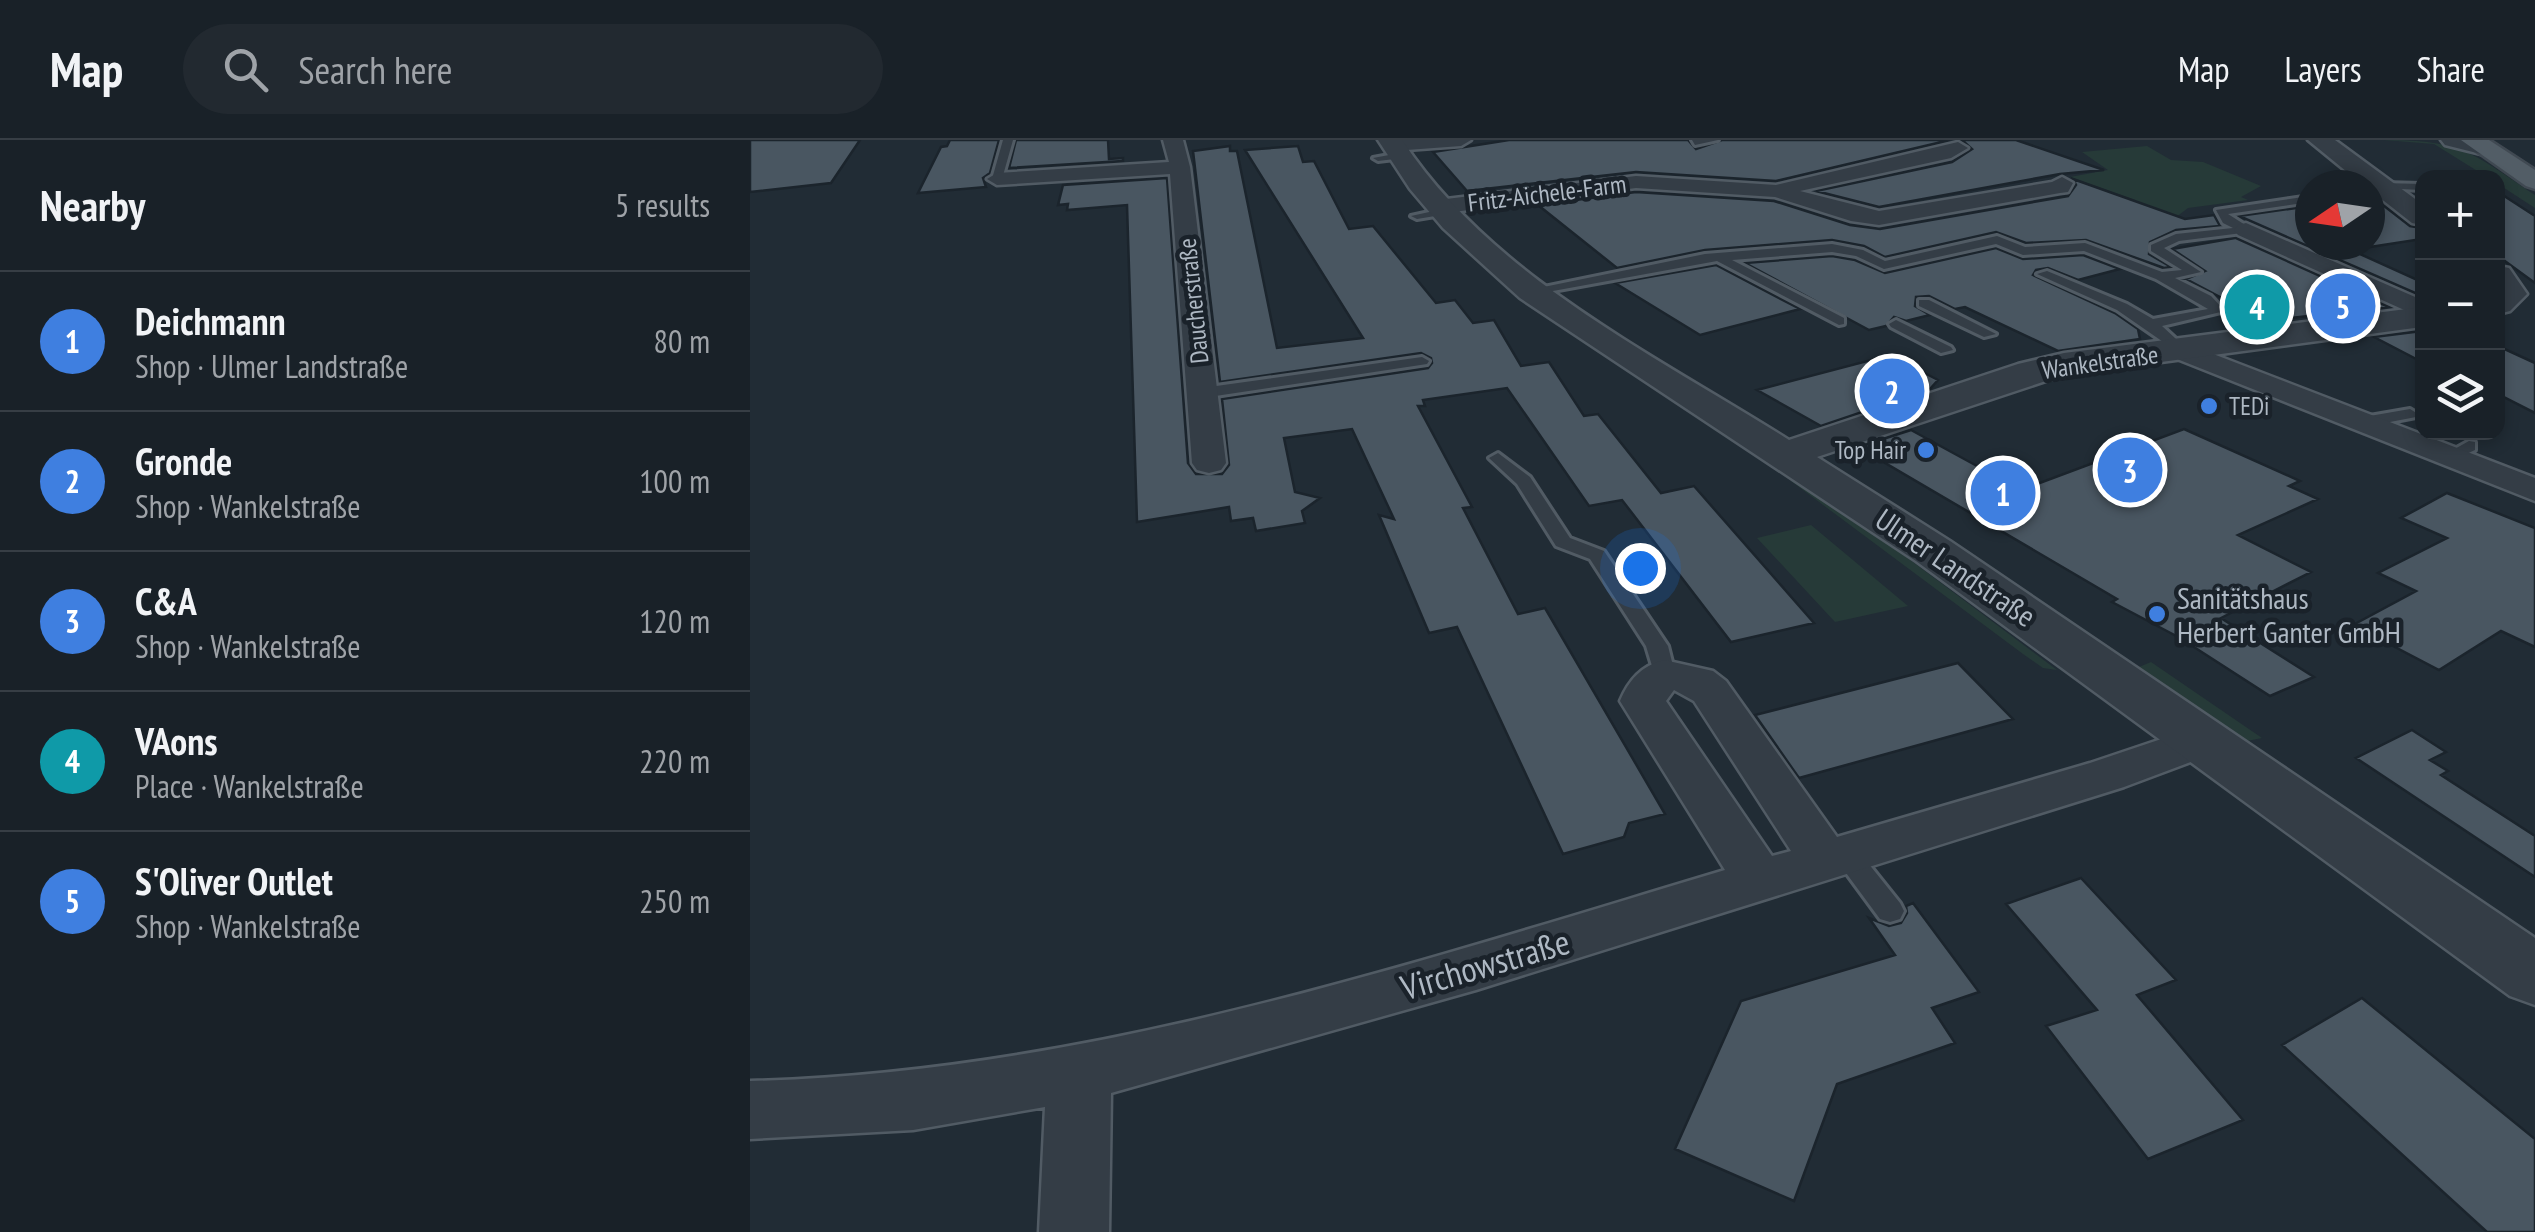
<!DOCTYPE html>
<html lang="en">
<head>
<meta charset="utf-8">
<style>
  :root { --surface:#192128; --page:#222930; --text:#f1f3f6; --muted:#9fa3a8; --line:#373e45; --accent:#0b8043 }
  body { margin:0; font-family:"PT Sans Narrow",sans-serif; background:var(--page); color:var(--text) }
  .controls { position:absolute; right:30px; top:30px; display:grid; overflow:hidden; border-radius:20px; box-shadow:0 5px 15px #0003 }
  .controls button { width:90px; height:90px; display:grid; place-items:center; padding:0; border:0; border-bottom:2px solid var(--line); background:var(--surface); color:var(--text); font:50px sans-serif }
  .compass { position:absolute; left:1545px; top:30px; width:90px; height:90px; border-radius:50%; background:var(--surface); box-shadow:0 5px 15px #0003; rotate:257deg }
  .you { position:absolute; left:890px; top:428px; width:35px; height:35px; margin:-25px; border:8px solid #fff; border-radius:50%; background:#1a73e8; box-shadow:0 0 0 15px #1a73e833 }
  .badge { display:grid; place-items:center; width:65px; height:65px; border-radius:50%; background:var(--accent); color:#fff; font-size:32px; font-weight:700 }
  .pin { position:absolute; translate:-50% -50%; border:5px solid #fff; box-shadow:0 2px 10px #0006 }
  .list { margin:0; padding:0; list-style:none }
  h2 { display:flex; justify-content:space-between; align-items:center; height:130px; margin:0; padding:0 40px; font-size:42px }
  h2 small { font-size:32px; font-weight:400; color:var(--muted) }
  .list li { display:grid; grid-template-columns:65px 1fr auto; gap:30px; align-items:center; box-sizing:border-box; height:140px; padding:0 40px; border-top:2px solid var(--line) }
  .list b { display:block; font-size:38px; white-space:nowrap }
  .list p { margin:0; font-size:32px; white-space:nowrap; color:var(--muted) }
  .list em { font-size:32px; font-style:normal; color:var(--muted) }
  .icon { flex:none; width:55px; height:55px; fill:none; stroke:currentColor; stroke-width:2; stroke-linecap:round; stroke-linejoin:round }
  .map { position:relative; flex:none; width:1785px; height:1092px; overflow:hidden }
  header { display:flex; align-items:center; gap:60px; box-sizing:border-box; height:140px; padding:0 50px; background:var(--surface); border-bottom:2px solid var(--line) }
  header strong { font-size:48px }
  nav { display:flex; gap:55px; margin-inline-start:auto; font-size:35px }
  .search { width:700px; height:90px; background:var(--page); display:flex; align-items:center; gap:25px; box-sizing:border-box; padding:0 35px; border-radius:55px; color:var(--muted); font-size:38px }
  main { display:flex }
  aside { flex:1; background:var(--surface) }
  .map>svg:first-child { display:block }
</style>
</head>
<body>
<header>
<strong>Map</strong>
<div class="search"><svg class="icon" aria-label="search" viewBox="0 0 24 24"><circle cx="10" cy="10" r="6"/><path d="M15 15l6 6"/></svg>Search here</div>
<nav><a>Map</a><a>Layers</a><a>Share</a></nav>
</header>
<main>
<aside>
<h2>Nearby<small>5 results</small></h2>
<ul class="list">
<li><span class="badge" style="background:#3f7fe0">1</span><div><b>Deichmann</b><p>Shop · Ulmer Landstraße</p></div><em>80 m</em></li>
<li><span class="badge" style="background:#3f7fe0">2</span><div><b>Gronde</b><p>Shop · Wankelstraße</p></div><em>100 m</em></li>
<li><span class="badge" style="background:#3f7fe0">3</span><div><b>C&amp;A</b><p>Shop · Wankelstraße</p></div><em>120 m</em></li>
<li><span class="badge" style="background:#0f9aa8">4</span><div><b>VAons</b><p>Place · Wankelstraße</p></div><em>220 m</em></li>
<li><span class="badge" style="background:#3f7fe0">5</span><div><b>S'Oliver Outlet</b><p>Shop · Wankelstraße</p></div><em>250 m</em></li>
</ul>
</aside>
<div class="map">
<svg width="1785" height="1092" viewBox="0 0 1785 1092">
  <rect width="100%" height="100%" fill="#212c35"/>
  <path fill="#263a38" d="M1634,0C1713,0 1722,13 1785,55V68L1748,44V38L1737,37L1684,4Z
    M1397,6L1421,20L1453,22L1511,46L1491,57L1498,60L1438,68L1400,97L1350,108L1304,98L1388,68L1385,60L1320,37L1358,30L1332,12Z
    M1051,338L1307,530L1293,528L1273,514L1041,341Z
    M1061,385L1158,466L1085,482L1007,398Z
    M1401,522L1512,598L1497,601L1389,527Z"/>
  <path fill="#495661" stroke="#1b242c" stroke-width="2.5" d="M0,0H110L81,43L0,52Z
    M200,0H249L240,33L233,38L236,47L168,53L191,7L197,6Z
    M266,0H358L359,19L373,18V21L259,28Z
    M759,0H938L946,9L972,0H1200L1026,41L886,32L717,51L683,12Z
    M1212,0H1266L1354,30L1310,34L1129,67L1066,51L1202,22L1222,9Z
    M480,6V11H487L527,208L613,198L495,10L548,6L553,22L564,21L599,89L623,86L686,163L705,160L723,183L744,180L771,226L799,222L834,276L848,274L911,353L944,346L1064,483L981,502L872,360L839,366L757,248L673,260L675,266H668L722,367L713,368L768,474L795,468L915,674L879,683L874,697L813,714L707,487L679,493L629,375L644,379L602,289L534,298L545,352L570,358L552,371L555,383L506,391L503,378L481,381L479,367L387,382L377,65L317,70L318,64L308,65L313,45L417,38L438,323L446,334H472L479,325L472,259L678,228L682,223L681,218L671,213L470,242L443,11Z
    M1323,39L1435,79L1464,75L1470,86L1426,90L1400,102L1399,114L1421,127L1414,128L1336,100L1276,103L1246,92L1135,117L1114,106L1082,100L955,110L867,128L788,65L886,52L1024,61L1100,85L1130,89L1318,56L1326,45Z
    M1748,52L1785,76V143L1748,116Z
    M1620,55L1660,86L1672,88V99L1620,107Z
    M1560,66V105H1590L1672,142V156L1489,76Z
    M1485,98H1486L1639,167L1522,180L1506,176L1436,139L1455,131L1422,109Z
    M1246,108L1273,119L1333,115L1370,129L1328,140L1298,128L1286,130L1283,135L1365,173L1388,189L1390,199L1308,211L1215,167L1205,169L1179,156L1166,157L1165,166L1180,175L1156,181L1144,177L1136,186L1119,190L995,123L1082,116L1105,120L1135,133Z
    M966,125L1050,169L950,195L865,143Z
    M1672,191V222L1624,197Z
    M1748,206L1785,223V273L1748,254Z
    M1140,215L1188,240L1180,249L1071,286L1007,250Z
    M1434,289L1550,341L1539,346L1568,359L1488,395L1561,432L1471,478L1564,537L1520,556L1430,498L1362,462L1367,459L1108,307L1161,290L1271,350Z
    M1697,353L1785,388V507L1751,491L1689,530L1603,485L1666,451L1628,433L1697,398L1651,378Z
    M1208,523L1263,579L1049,638L1005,575Z
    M1662,590L1696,612L1680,620L1698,631L1691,635L1785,696V737L1606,618Z
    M1331,738L1426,840L1387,855L1493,980L1398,1019L1296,886L1347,870L1256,764Z
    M1163,763L1229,852L1182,868L1205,903L1087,944L1044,1061L925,1009L991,861L1145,815L1119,778L1139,786L1151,783L1157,773L1156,766Z
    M1612,858L1785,999V1092H1737L1532,905Z"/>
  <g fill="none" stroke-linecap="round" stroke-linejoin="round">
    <g stroke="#515b64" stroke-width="6">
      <path id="service" d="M253,0H263L252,39L247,42L242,39Z
        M942,0H968L945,5Z
        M650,13L653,18L628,21L623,18Z
        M1632,43L1672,44V50L1628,48Z
        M1560,56V62L1478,74L1500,88V92L1429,101L1414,108L1451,132L1425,138L1461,156L1475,171L1412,186L1439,211L1432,215L1367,170L1287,134L1297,131L1377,164L1403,179L1458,169L1406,139L1334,111L1273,115L1246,104L1134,129L1106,116L1082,112L982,120L1094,178V184L1089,185L967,121L781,155L774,151L955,114L1082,104L1113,110L1135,121L1247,96L1275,107L1335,103L1412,132L1432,130L1401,111V105L1426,94L1483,88L1473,83L1466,70Z
        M693,69L697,74L667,79L661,76Z
        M1169,160H1179L1246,194L1234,197L1169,166Z
        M1146,180L1201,207L1203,210L1191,213L1141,187L1139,184Z
        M672,217L679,221L677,224L452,258L444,253L452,248Z
        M1660,269L1668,274L1666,277L1614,287L1606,282L1614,277Z
        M1719,301L1725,302V310L1701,321L1692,316Z
        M748,313L780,337L820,398L854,411L918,506L925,534L922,539H906L896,506L840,419L806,406L767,344L739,318Z
        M1097,705L1106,708L1150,763L1154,771L1150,779L1140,782L1130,779L1088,722L1084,715L1088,708Z"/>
    </g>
    <g stroke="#515b64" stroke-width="5">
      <path id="minor" d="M413,0H433L440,27L476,323L471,330L459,333L447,330L442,323L420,34L247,45L237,39L247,33L419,22Z
        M640,0H721L711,6L643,11L633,5Z
        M1208,2L1218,8L1201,18L1050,51L1129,71L1302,42L1312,37L1323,43L1318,52L1310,53L1129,85L1101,81L1025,57L886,48L688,74L677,67L688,60L886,36L1026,45Z
        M1496,83L1672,160V178L1488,95L1484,90L1488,85Z
        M1432,202L1785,338V361L1422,217L1417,211L1422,205Z
        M914,520L963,531L976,541L1087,697L1340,623L1453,585L1470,589L1477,600L1470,611L1374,647L726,850L361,953L359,1092H289L295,967L163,990L0,999V941C335,933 657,825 975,730L870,561C879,540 891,526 914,520ZM924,550L944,561L1041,711L1022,716L916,561Z"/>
    </g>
    <g stroke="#515b64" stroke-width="5">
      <path id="tertiary" d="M628,0H652C742,137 903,214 1039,300L1268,224L1314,213L1672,167V187L1314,235L1067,317L1200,401L1785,798V865L1760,856L1166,421L770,158L693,88L660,49Z
        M1558,0H1585L1672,64V85L1662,83L1620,50V45H1613Z
        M1691,0H1731L1747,8L1735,15L1695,5Z
        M1748,126L1759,128L1777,154L1760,171L1748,174Z"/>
    </g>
    <g stroke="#404952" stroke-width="5">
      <path id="primary" d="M1711,0H1739L1785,30V49L1776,46Z"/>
    </g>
    <use href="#service" fill="#343d46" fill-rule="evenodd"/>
    <use href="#minor" fill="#343d46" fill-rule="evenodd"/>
    <use href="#tertiary" fill="#343d46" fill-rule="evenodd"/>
    <use href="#primary" fill="#525d66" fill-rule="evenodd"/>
  </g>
  <g fill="#3f7fe0" stroke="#1a222a" stroke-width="4">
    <circle cx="1459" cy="266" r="10"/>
    <circle cx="1176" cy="310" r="10"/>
    <circle cx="1407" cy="474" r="10"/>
  </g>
  <g text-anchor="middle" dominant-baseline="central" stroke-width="9" stroke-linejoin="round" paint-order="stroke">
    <g font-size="25" fill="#aeb8c3" stroke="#1a222a">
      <text transform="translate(797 53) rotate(-7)">Fritz-Aichele-Farm</text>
      <text transform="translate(443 161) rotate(-96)">Daucherstraße</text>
      <text transform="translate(1350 222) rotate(-8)">Wankelstraße</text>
    </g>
    <g font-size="25" fill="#aeb8c3" stroke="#1a222a" text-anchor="start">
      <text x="1479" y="266">TEDi</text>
      <text x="1156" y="310" text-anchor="end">Top Hair</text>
    </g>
    <g font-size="30" fill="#aeb8c3" stroke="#1a222a">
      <text transform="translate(1206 427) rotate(34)">Ulmer Landstraße</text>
    </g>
    <g font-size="30" fill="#aeb8c3" stroke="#1a222a" text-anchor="start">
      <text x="1427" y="457">Sanitätshaus<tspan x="1427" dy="34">Herbert Ganter GmbH</tspan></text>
    </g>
    <g font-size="35" fill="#aeb8c3" stroke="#1a222a">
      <text transform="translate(735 824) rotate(-16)">Virchowstraße</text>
    </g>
  </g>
</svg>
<div class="controls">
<button>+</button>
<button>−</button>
<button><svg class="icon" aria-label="layers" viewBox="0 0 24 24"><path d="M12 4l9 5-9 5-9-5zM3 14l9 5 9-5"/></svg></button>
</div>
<svg class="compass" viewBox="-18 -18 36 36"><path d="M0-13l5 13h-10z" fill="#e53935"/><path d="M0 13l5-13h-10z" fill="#9fa3a8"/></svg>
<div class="you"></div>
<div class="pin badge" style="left:1253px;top:353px;background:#3f7fe0">1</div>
<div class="pin badge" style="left:1142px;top:251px;background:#3f7fe0">2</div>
<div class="pin badge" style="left:1380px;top:330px;background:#3f7fe0">3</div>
<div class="pin badge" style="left:1507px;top:167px;background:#0f9aa8">4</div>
<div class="pin badge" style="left:1593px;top:166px;background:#3f7fe0">5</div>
</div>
</main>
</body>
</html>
